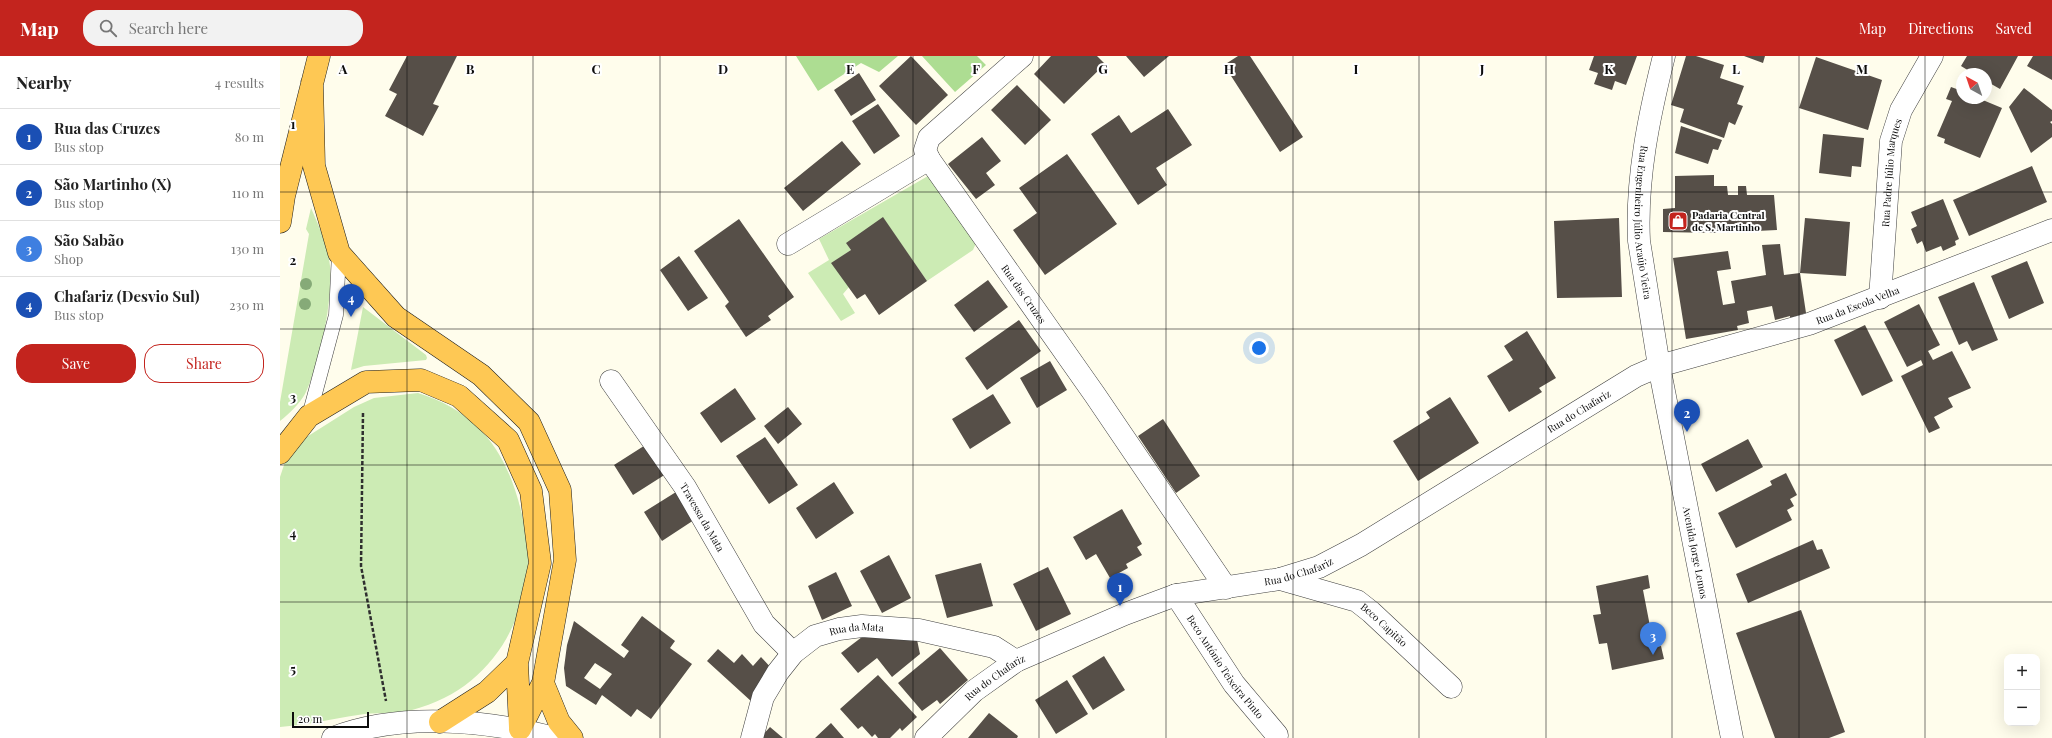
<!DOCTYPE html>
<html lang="en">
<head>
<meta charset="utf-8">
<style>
  :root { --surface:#fff; --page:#f2f2f2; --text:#222; --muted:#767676; --line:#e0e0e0; --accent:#c3241e }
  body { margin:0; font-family:"Playfair Display",serif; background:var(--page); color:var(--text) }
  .controls { position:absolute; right:12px; bottom:12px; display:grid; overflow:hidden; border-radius:8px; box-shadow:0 4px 16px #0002 }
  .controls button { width:36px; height:36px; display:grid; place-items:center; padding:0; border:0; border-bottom:1px solid var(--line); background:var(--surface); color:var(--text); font:20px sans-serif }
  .compass { position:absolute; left:1676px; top:12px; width:36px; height:36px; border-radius:50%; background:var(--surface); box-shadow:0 4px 16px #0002; rotate:320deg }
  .scale { position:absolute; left:12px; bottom:10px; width:77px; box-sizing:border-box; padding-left:4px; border:2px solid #0d0d0d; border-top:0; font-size:11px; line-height:14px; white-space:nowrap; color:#0d0d0d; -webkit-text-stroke:3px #fff; paint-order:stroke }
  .you { position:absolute; left:979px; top:292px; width:14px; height:14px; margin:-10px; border:3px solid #fff; border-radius:50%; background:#1a73e8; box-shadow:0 0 0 6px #1a73e833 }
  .badge { display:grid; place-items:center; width:26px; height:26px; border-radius:50%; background:var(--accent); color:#fff; font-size:13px; font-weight:700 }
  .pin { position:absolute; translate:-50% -33px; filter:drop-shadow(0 1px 2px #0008) }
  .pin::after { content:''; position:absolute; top:21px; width:14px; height:12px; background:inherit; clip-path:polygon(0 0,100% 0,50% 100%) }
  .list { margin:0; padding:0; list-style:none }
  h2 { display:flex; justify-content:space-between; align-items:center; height:52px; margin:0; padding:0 16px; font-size:17px }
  h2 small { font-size:13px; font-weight:400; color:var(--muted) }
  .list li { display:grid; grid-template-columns:26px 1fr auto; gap:12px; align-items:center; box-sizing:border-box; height:56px; padding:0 16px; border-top:1px solid var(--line) }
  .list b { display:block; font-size:15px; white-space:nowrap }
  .list p { margin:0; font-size:13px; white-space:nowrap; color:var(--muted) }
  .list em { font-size:13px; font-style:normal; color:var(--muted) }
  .actions { display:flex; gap:8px; padding:12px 16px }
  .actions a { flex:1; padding:9px 0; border:1px solid var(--accent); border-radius:16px; text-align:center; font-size:14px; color:var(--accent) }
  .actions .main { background:var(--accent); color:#fff }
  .icon { flex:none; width:22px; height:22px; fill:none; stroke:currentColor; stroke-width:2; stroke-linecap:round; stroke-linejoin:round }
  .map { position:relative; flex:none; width:1772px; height:682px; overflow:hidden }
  header { display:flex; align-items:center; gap:24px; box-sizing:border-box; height:56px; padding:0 20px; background:var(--accent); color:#fff }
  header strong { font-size:19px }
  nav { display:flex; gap:22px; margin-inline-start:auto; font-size:14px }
  .search { width:280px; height:36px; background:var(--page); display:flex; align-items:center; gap:10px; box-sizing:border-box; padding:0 14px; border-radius:16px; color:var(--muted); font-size:15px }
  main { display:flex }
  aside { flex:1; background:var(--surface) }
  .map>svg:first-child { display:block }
</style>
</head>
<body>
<header>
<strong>Map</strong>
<div class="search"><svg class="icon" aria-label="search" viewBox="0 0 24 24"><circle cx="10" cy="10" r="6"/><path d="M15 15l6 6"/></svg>Search here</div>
<nav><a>Map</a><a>Directions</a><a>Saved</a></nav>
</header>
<main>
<aside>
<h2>Nearby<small>4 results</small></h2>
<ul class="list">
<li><span class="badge" style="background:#1a4fb4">1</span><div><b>Rua das Cruzes</b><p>Bus stop</p></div><em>80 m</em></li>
<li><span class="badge" style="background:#1a4fb4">2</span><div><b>São Martinho (X)</b><p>Bus stop</p></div><em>110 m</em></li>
<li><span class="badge" style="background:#3f7fe0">3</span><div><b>São Sabão</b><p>Shop</p></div><em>130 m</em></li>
<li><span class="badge" style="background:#1a4fb4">4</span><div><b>Chafariz (Desvio Sul)</b><p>Bus stop</p></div><em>230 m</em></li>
</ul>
<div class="actions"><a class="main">Save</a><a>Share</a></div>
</aside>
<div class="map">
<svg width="1772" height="682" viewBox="0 0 1772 682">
  <rect width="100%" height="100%" fill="#fffdec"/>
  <path fill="#ccebb4" d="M648,120L696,187L693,194L647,225L603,162L567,188L571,194L552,207L569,231L563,238L575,257L561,265L528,217L549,204L539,183Z
    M31,152C39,170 48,190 50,210C53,243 40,308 25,338C20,347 8,359 0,365V346L29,178L26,173Z
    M83,251L146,299L147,302L146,304L84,310L71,314Z
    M138,337C202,357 229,400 243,463H247C259,548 219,632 132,654C115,658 95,656 78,659C52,663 26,669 0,671V421L5,406L25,382L74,351L94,342Z"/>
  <path fill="#addd92" d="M516,0H618L599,16L581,7L538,35Z
    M642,0H697L706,9L675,36Z"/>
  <path fill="#564f48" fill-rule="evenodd" d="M127,0H177L153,48L159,50L143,80L105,60L117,38L109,34Z
    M631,0L668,39L636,69L599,30Z
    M771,0H817L825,8L784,48L754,18Z
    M846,0H889L864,21Z
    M958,0H970L1023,81L1000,96L944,9Z
    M1314,0H1357L1346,29L1335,25L1332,34L1314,28L1318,17L1309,14Z
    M1406,0H1416L1444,9L1440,22L1464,30L1457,48L1463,50L1455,69L1449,66L1444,82L1400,66L1404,53L1391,49Z
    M1464,0H1485L1483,7Z
    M1687,0H1738L1720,33L1706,25V18H1694L1681,10Z
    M1753,0H1772V24L1747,10Z
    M1536,1L1602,24L1588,74L1519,52Z
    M579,17L596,44L571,60L554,34Z
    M737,29L771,64L745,89L711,54Z
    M1671,31L1682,35V42H1698L1722,52L1700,102L1664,87L1665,83L1657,80L1672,45L1666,43Z
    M1744,32L1772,54V65L1770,66L1772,68V81L1751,97L1729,51Z
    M598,48L620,80L594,98L572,65Z
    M888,53L912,89L876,112L887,129L858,149L811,78L839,59L851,77Z
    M1401,70L1442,84L1438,94L1433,93L1428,108L1395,97Z
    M1543,78L1584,82L1581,111L1572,110L1571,121L1539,117Z
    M702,81L721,105L706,117L715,129L696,143L668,108Z
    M562,85L581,108L523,155L504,132Z
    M787,98L837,168L765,219L733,174L757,157L739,132Z
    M1752,110L1767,146L1689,180L1673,144Z
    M1434,119V130H1447L1448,139H1458V130H1466L1467,139H1494L1497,174L1435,177L1383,176V153L1395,152V120Z
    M1663,143L1679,183L1675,185L1676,189L1663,195L1661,190L1646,196L1642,185L1637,188L1631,173L1637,170L1631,156Z
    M603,161L647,225L599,259L585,238L577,243L551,207L571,194L566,187Z
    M1339,162L1342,241L1277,242L1274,165Z
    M1525,162L1570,166L1566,220L1520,217Z
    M459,163L514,241L488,260L491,264L466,281L445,250L449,246L414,195Z
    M1500,188L1504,219L1520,217L1526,257L1510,262V260L1495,264L1492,250L1467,255L1469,267L1457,270L1458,274L1406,283L1393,202L1448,195L1451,213L1437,215L1443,249L1455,247L1451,225L1486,219L1482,189Z
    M399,200L428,242L408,255L380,214Z
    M1747,205L1764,247L1729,263L1711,220Z
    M708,224L728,251L694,276L674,249Z
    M1694,226L1718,284L1692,295L1687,285L1679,289L1658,241Z
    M1639,248L1660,289L1648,295L1653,304L1672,295L1691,332L1668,342L1673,351L1654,361L1660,372L1649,377L1621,320L1643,309L1641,304L1627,311L1604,266Z
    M739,264L761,295L707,334L685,302Z
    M1585,269L1613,325L1582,340L1554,284Z
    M1247,275L1276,322L1259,332L1262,336L1229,356L1207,320L1233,304L1224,290Z
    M770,305L787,334L757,352L740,322Z
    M455,332L476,363L441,387L420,357Z
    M713,338L731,367L690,393L672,363Z
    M1170,341L1199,387L1138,425L1113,385L1150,362L1146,356Z
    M508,351L522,368L498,388L484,370Z
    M883,363L920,420L896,437L858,380Z
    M485,381L518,429L489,448L456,400Z
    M1468,383L1483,411L1436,436L1421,408Z
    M367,388L386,418L353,439L334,409Z
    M1506,417L1517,439L1510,443L1514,450L1507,454L1512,464L1456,492L1438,457L1492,429L1490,425Z
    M554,426L574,457L536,483L516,452Z
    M396,436L414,464L382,485L364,456Z
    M842,453L862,488L857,491L862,499L846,508L848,512L830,522L816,498L806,504L793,481Z
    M1533,484L1537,494L1542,493L1550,512L1468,547L1456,518Z
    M609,499L631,542L602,557L580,515Z
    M701,507L713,550L667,562L655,519Z
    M768,511L791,558L756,575L733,528Z
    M556,516L572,550L542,564L528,530Z
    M1368,519L1370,532L1363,534L1374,591L1381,590L1384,603L1332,614L1327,587L1319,588L1313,559L1321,558L1316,530Z
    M1521,554L1565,676L1549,682H1495L1456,577Z
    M362,560L395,585L390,592L412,608L371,663L357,653L351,661L322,639L316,649L286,630L284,612L287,589L294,565L344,602L349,595L341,589ZM315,607L332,618L320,633L304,622Z
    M636,579L640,598L612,621L597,602L578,617L561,597L582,581Z
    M660,592L688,624L660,648L657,644L642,655L618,627Z
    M438,593L454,607L462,598L473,610L481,601L493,614L472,646L427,605Z
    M824,600L845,634L813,654L792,620Z
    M598,619L637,661L622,675L620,672L610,682H598L595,678L592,681L582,670L578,673L560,653Z
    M787,624L808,658L776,678L755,644Z
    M709,657L738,680L737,682H688Z
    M551,667L564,682H535Z
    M490,671L503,682H480Z"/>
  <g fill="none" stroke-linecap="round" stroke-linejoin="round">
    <g stroke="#404040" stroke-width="15">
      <path id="service" d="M29,360L56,259L59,197"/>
    </g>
    <g stroke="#404040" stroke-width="23">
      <g id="minor">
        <path id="s1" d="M649,103L815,339L946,532"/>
        <path d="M508,188L649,103L645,94L649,82L742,0"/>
        <path id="s2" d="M1600,242L1611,85L1621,54L1652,0"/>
        <path id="s3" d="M331,325L405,431L484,568L513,597"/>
        <path id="s4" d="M1000,523L1077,545L1091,556L1171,631"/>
        <path id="s5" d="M896,539L954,628L997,679"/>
        <path id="s6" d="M472,682L483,641L498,616L513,597L535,580L559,573L582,570L639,574L714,591L736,605"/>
        <path id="s7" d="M646,682L694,635L736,605L845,558L896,539L1000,523L1039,511L1081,489L1356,320L1379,310L1529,268L1772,174"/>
      </g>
    </g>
    <g stroke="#404040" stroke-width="23">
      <g id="tertiary">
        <path id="s8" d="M1384,0C1369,60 1356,122 1359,185L1379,310L1452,682"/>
        <path d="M53,682C120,656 207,664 275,682"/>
      </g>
    </g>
    <g stroke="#1e1e1e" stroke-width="23">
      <path id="trunk" d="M32,27L34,110L59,197L116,261L201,319L249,366L280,434L285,504L263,627L240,673
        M0,166L4,140L39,0
        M0,397L29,360L86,326L141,324L179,340L228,384L251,435L260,507L237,607L240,671
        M263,627L279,666L292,682
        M160,666L207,636L237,607"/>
    </g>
    <path stroke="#2f2f2f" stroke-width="2.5" stroke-dasharray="4 2" stroke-linecap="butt" d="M83,357L81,510L106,645"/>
    <use href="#service" stroke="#fff" stroke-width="14"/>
    <use href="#minor" stroke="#fff" stroke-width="22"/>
    <use href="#tertiary" stroke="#fff" stroke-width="22"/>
    <use href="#trunk" stroke="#fec854" stroke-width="22"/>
  </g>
  <g fill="#86aa78">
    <circle cx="26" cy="228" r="6"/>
    <circle cx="25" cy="248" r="6"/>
  </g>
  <path fill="none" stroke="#0d0d0d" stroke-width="1" stroke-opacity="0.55" d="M127,0V682M253,0V682M380,0V682M506,0V682M633,0V682M759,0V682M886,0V682M1013,0V682M1139,0V682M1266,0V682M1392,0V682M1519,0V682M1645,0V682M0,136H1772M0,273H1772M0,409H1772M0,546H1772"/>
  <defs>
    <g id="shop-square" transform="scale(1)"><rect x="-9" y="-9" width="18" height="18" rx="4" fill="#c3241e" stroke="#fff"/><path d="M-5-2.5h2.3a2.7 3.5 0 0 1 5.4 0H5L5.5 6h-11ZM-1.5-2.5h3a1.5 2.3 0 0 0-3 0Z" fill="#fff"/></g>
  </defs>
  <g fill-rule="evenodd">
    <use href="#shop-square" x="1398" y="165"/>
  </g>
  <g text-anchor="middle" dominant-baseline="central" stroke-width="4" stroke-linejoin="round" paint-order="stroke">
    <g font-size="10" fill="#0d0d0d" stroke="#fff">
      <text stroke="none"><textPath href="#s2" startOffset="126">Rua Padre Júlio Marques</textPath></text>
      <text stroke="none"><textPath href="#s8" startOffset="169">Rua Engenheiro Júlio Araújo Vieira</textPath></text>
      <text stroke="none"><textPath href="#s1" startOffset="165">Rua das Cruzes</textPath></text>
      <text stroke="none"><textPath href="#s7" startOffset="1041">Rua da Escola Velha</textPath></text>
      <text stroke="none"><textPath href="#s7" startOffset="741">Rua do Chafariz</textPath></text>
      <text stroke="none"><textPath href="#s3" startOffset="164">Travessa da Mata</textPath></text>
      <text stroke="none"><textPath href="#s8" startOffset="504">Avenida Jorge Lemos</textPath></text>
      <text stroke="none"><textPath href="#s7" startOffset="417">Rua do Chafariz</textPath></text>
      <text stroke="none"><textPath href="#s4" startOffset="116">Beco Capitão</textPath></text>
      <text stroke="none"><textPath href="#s6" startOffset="166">Rua da Mata</textPath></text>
      <text stroke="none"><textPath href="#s5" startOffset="87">Beco António Teixeira Pinto</textPath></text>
      <text stroke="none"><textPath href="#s7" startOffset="92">Rua do Chafariz</textPath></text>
    </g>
    <g font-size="10" font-weight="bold" fill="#0d0d0d" stroke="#fff" text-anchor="start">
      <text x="1412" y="159">Padaria Central<tspan x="1412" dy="12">de S. Martinho</tspan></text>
    </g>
  </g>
  <g font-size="13" text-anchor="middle" font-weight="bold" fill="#0d0d0d" stroke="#fff" stroke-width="4" stroke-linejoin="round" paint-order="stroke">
    <text x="63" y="18">A</text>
    <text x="190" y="18">B</text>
    <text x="316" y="18">C</text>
    <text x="443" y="18">D</text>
    <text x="570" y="18">E</text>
    <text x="696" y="18">F</text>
    <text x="823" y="18">G</text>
    <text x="949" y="18">H</text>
    <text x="1076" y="18">I</text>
    <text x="1202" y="18">J</text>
    <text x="1329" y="18">K</text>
    <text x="1456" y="18">L</text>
    <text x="1582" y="18">M</text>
    <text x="13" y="73">1</text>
    <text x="13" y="209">2</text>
    <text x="13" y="346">3</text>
    <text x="13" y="482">4</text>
    <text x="13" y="618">5</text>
  </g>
</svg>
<div class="controls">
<button>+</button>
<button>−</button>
</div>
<svg class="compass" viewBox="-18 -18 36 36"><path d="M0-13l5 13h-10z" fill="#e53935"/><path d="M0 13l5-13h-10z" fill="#767676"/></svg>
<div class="scale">20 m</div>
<div class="you"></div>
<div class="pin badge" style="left:840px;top:550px;background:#1a4fb4">1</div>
<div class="pin badge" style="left:1407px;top:376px;background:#1a4fb4">2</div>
<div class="pin badge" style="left:1373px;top:599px;background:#3f7fe0">3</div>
<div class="pin badge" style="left:71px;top:261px;background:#1a4fb4">4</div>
</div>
</main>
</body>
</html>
